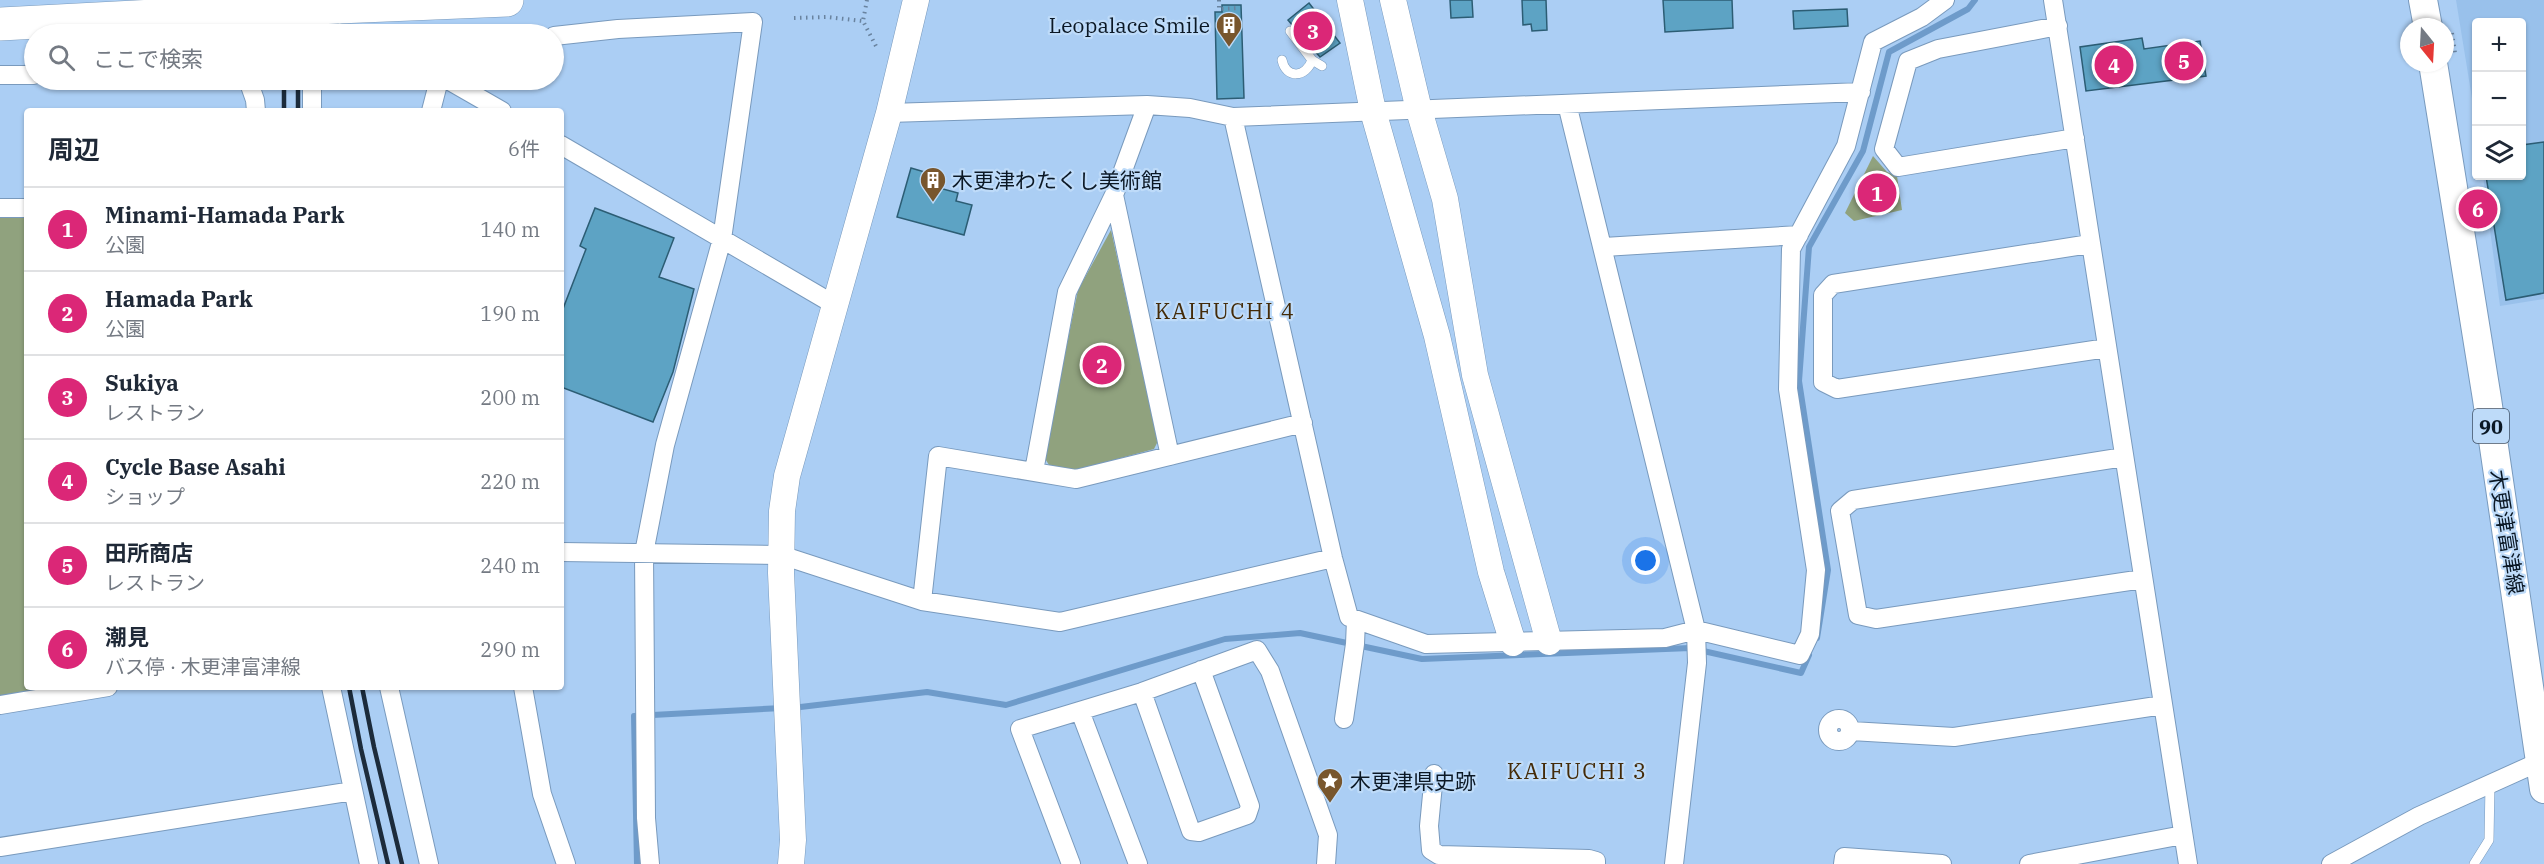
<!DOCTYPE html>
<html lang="ja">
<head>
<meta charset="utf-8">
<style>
  :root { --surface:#fff; --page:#f6f6f7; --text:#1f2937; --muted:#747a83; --line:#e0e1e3; --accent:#db2777 }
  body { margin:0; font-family:"IBM Plex Serif","Noto Sans JP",serif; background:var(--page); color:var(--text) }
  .controls { position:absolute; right:18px; top:18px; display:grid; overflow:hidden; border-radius:6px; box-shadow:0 2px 4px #0004 }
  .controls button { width:54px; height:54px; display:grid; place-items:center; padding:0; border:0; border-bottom:2px solid var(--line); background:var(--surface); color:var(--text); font:30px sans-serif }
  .compass { position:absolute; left:2400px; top:18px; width:54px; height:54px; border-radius:50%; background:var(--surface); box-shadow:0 2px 4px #0004; rotate:162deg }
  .you { position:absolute; left:1646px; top:561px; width:21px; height:21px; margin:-15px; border:4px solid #fff; border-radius:50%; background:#1a73e8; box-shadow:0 0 0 9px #1a73e833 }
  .badge { display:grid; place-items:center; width:39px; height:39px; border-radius:50%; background:var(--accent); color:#fff; font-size:20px; font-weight:700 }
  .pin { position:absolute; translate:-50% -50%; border:3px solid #fff; box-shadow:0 2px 6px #0006 }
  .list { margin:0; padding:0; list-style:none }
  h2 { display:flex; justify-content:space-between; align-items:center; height:78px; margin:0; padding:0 24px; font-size:26px }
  h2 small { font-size:20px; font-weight:400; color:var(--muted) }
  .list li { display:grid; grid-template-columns:39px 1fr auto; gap:18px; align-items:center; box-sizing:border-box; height:84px; padding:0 24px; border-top:2px solid var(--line) }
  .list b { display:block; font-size:22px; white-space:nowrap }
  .list p { margin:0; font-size:20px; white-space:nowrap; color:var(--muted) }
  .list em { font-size:20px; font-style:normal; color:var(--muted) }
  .icon { flex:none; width:33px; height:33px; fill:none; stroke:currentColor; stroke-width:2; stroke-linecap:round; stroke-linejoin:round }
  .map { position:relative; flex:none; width:2544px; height:864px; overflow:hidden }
  .search { position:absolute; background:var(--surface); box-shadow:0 2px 4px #0004; left:24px; top:24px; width:540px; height:66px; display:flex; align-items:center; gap:15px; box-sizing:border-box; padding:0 21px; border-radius:33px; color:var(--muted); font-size:22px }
  .panel { position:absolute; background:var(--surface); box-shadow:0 2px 4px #0004; left:24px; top:108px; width:540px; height:582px; border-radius:6px }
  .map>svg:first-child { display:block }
</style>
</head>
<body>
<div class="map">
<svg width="2544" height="864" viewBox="0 0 2544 864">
  <rect width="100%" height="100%" fill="#abcef4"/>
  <path fill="#99c1eb" d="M2456,0H2544V299L2500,306L2483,176H2522V22H2476V123Z"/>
  <path fill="#90a27e" d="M1873,156L1887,172L1897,176L1902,210L1854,221L1845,213Z
    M0,217H27V687H56L0,696Z
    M1111,230L1158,441L1154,449L1077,470L1049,465L1044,457L1078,290Z"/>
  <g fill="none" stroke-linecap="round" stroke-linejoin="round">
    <path stroke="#6e9bca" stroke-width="6" d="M1817,638L1828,570L1799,381L1809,247L1863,151L1889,52L1968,9L1975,0
      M792,708L927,692L1006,705L1225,639L1300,633L1422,659L1690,648L1801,673L1809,655
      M637,864L634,716L782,708"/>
  </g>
  <path fill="#5da3c4" stroke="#2c5d74" stroke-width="1.5" d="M1450,0H1472L1473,17L1451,18Z
    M1522,0H1546L1547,30L1532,31L1531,24L1523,25Z
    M1663,0H1732L1733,28L1665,32Z
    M1309,3L1340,43L1320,57L1288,20Z
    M1222,5H1241L1244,98L1217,99L1215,12H1222Z
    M1847,9L1848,26L1794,29L1793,11Z
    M2142,38L2144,49L2200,41L2206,76L2086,91L2080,47Z
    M2544,142V293L2506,300L2486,176H2522V145Z
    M911,168L935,175L932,186L958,193L956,201L972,205L964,235L897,217Z
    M595,208L674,238L659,277L694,289L673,372L653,422L561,387V314L586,249L580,246Z"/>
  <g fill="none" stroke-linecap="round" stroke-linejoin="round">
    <g stroke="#799abd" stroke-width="10">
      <path id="lane" d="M1290,31L1312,60L1322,66
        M1282,60C1286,79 1306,78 1312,60
        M2474,864L2489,840L2490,784"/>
    </g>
    <g stroke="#799abd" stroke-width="20">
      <path id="street" d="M2053,0L2188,864
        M250,3L251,34
        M2058,26L1938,49L1908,61L1884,149L1898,167L2075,138
        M317,34L318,2
        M554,36L618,29L753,22L722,239L665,445L644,553L646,818L650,864
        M0,75H34
        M248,80L255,100L256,111
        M448,80L502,111
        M1567,104L1696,630L1697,663L1674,864
        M312,111V80
        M431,111L439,80
        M889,113L1147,105L1190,108L1233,117L1861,92
        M1233,117L1333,558L1349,617L1426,644L1665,638L1696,630L1800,655L1810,634L1816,570L1788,389L1791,249L1846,146L1873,42L1922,17L1945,0
        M561,145L835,305
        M1114,195L1170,456
        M0,208H27
        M2090,244L1833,284L1823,295V382L1837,389L2107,348
        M1604,247L1799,235
        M2124,457L1853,500L1840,511L1858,615L1876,619L2143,579
        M1034,471L1067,292L1114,195L1147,105
        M561,552L781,555L922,601L1060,622L1333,558
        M922,601L938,456L1076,479L1303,423
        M331,687L369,864
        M389,687L429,864
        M523,687L542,794L566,864
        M1142,692L1191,831L1199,832L1247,815L1250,806L1201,670
        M0,705L108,687
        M1080,711L1138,864
        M1828 730a11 11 0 1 1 22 0a11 11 0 1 1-22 0Z
        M1344,719L1355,644L1356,620
        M1851,731L1954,737L2163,705
        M1434,774L1429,826L1431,850L1439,855L1589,859L1596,861V864
        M0,847L353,791
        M1071,864L1020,729L1142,692L1257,650L1270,671L1328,835L1326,864
        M1843,864L1844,857L1942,864
        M2029,864L2183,835
        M2331,864L2419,816L2541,761"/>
    </g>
    <g stroke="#799abd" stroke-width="27">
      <path id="secondary" d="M1350,0L1373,111L1437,336L1491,572L1513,643
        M1393,0L1419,110L1445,199L1475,375L1549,642
        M791,864L793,840L781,573L782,511L787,476L889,113L916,0"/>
    </g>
    <g stroke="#799abd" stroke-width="30">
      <path id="primary" d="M2423,0L2428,27
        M2433,63L2487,399L2544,789"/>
    </g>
    <g stroke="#799abd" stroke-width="34">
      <path id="highway" d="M338,7L507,0
        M0,24L231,12"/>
    </g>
    <path stroke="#69839f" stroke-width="4" stroke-dasharray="1.5 4.5" stroke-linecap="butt" d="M867,0L863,21L878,50
      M1219,0V9L1238,8
      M794,18L827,17L863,21
      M2452,33L2455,53
      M2405,37L2408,59"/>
    <use href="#lane" stroke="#fff" stroke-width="9"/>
    <use href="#street" stroke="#fff" stroke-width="18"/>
    <use href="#secondary" stroke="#fff" stroke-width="26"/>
    <use href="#primary" stroke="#fff" stroke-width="28"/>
    <use href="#highway" stroke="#fff" stroke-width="33"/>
    <path stroke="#1c2b3b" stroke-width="4.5" d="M283,0V34
      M298,0V34
      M284,80V111
      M298,80V111
      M349,687L361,749L388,864
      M362,687L374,747L402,864"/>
    <g stroke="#799abd" stroke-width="34" stroke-linecap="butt">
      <path id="highway-bridge" d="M231,12L338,7"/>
    </g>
    <use href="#highway-bridge" stroke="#fff" stroke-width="33"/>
  </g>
  <defs>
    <g id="building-pin" transform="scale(1.35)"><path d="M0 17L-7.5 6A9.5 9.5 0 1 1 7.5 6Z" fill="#78562d" stroke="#bedbf9"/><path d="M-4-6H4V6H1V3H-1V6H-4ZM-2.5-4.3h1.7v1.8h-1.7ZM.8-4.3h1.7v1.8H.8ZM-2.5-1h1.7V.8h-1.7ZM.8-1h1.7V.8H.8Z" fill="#fff"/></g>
    <g id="sight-pin" transform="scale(1.35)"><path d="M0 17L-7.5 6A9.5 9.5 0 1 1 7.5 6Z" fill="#78562d" stroke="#bedbf9"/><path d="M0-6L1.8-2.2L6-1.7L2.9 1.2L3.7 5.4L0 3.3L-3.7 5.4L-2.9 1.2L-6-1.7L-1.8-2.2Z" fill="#fff"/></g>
  </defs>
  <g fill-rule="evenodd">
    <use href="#building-pin" x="1229" y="25"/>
    <use href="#building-pin" x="933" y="180"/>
    <use href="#sight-pin" x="1330" y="781"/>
  </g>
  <g text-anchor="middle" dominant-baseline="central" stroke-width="4.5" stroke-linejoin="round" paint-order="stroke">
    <rect fill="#bedbf9" stroke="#415265" stroke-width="1.5" x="2473" y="409" width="36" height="34" rx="4.5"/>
    <g font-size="20" font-weight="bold" fill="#0b1825">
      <text x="2491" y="426">90</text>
    </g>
    <g font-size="21" fill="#0b1825" stroke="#bedbf9" text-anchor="start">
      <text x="1210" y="25" text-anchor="end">Leopalace Smile</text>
      <text x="952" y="180">木更津わたくし美術館</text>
      <text x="1350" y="781">木更津県史跡</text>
    </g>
    <g font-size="21" fill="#0b1825" stroke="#bedbf9">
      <text transform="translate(2507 532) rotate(81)">木更津富津線</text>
    </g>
    <g font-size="22" letter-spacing="1.5" fill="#442b08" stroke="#bedbf9">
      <text x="1225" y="310">KAIFUCHI 4</text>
      <text x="1577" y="770">KAIFUCHI 3</text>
    </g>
  </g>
</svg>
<div class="controls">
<button>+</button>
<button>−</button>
<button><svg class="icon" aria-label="layers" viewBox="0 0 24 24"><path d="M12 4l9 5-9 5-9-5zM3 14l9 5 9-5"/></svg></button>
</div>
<svg class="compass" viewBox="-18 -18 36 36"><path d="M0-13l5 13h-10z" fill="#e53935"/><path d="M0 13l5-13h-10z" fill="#747a83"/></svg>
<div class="you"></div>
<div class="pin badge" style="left:1877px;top:193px">1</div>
<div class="pin badge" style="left:1102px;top:365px">2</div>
<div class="pin badge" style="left:1313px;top:31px">3</div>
<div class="pin badge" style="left:2114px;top:65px">4</div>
<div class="pin badge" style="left:2184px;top:61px">5</div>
<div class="pin badge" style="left:2478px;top:209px">6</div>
<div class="search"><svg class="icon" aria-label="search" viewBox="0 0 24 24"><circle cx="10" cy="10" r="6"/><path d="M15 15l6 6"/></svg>ここで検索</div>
<section class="panel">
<h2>周辺<small>6件</small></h2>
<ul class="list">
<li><span class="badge">1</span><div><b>Minami-Hamada Park</b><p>公園</p></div><em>140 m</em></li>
<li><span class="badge">2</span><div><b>Hamada Park</b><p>公園</p></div><em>190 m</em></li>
<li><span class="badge">3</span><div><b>Sukiya</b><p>レストラン</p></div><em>200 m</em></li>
<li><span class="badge">4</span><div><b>Cycle Base Asahi</b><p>ショップ</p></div><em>220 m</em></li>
<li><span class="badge">5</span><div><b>田所商店</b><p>レストラン</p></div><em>240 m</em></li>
<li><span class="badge">6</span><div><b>潮見</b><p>バス停 · 木更津富津線</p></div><em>290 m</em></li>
</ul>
</section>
</div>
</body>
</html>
